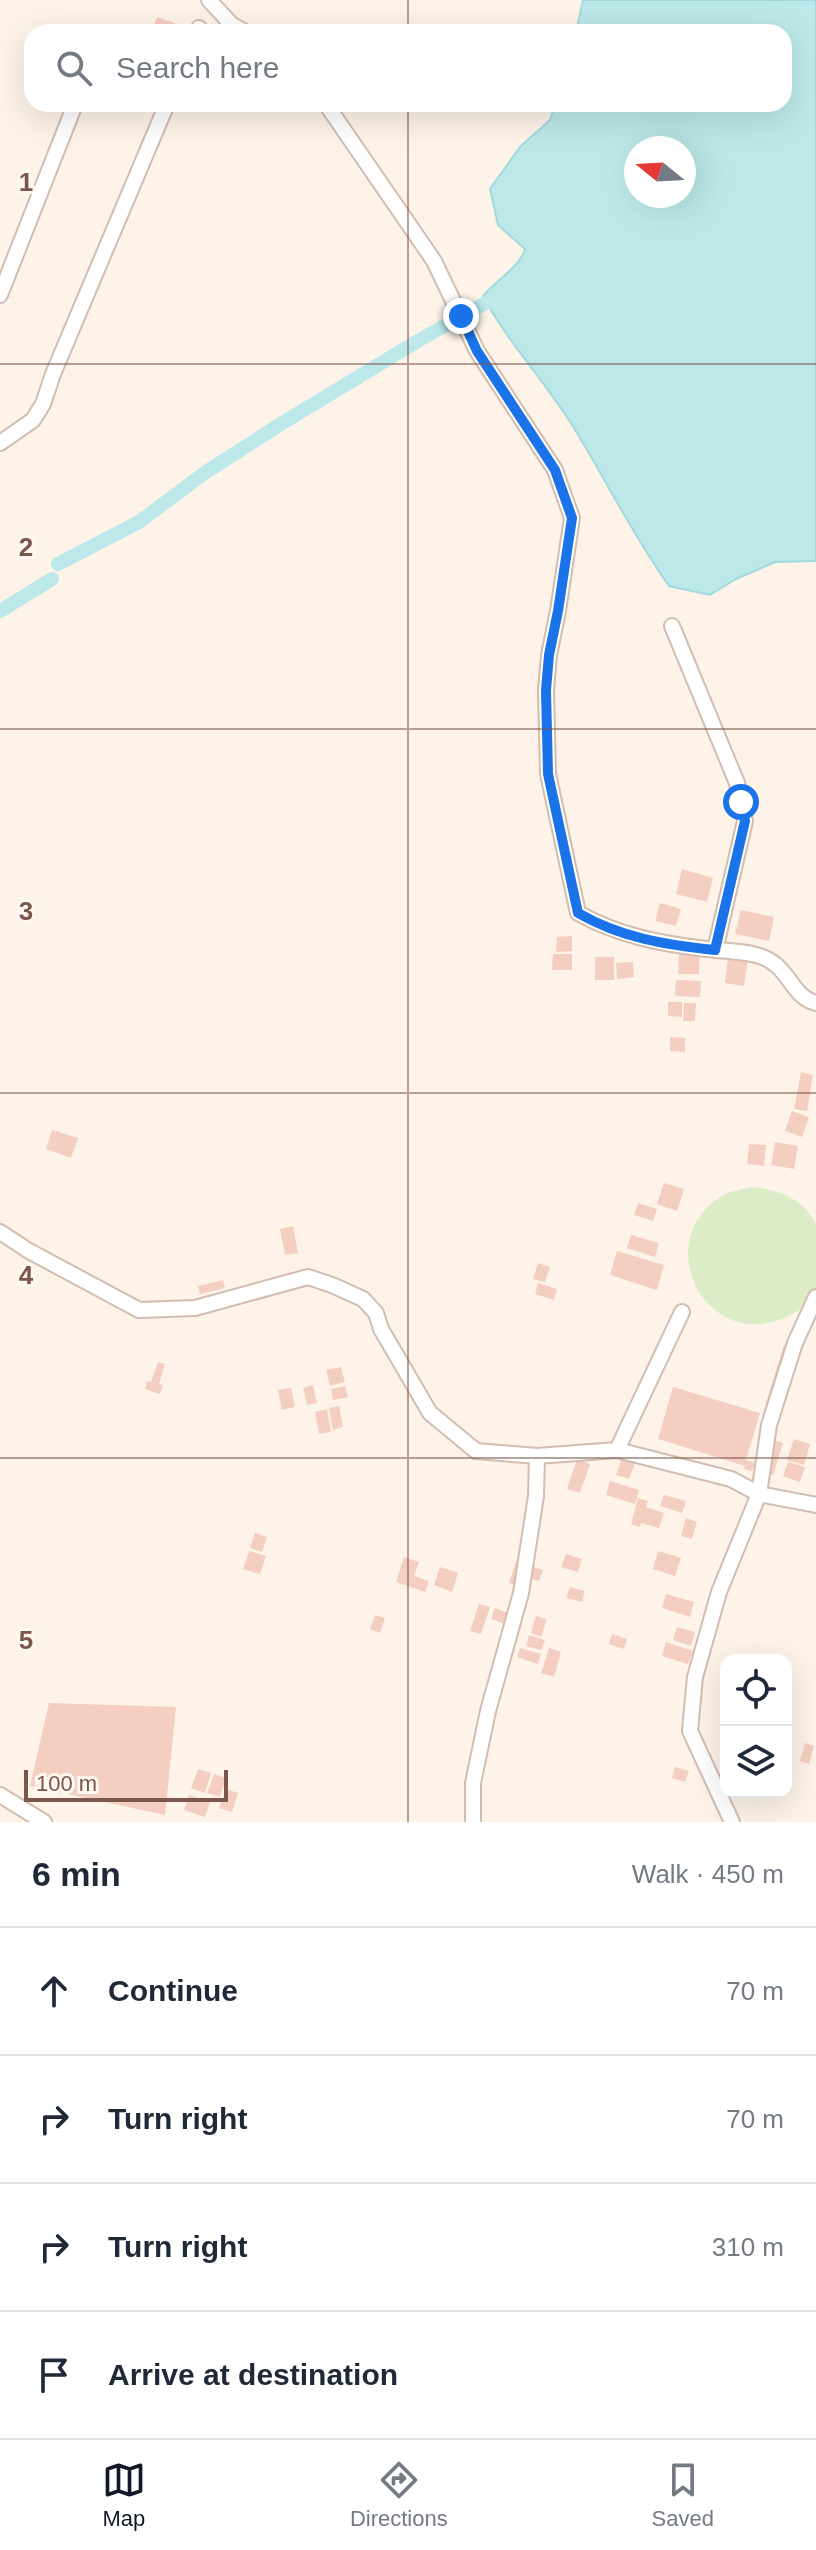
<!DOCTYPE html>
<html lang="en">
<head>
<meta charset="utf-8">
<style>
  :root { --surface:#fff; --page:#f6f6f7; --text:#1f2937; --muted:#747a83; --line:#e0e1e3; --accent:#111827 }
  body { margin:0; font-family:Helvetica,sans-serif; background:var(--page); color:var(--text) }
  .controls { position:absolute; right:24px; bottom:24px; display:grid; overflow:hidden; border-radius:16px; box-shadow:0 8px 32px #0002 }
  .controls button { width:72px; height:72px; display:grid; place-items:center; padding:0; border:0; border-bottom:2px solid var(--line); background:var(--surface); color:var(--text); font:40px sans-serif }
  .compass { position:absolute; left:624px; top:136px; width:72px; height:72px; border-radius:50%; background:var(--surface); box-shadow:0 8px 32px #0002; rotate:288deg }
  .scale { position:absolute; left:24px; bottom:20px; width:204px; box-sizing:border-box; padding-left:8px; border:4px solid #7a564b; border-top:0; font-size:22px; line-height:28px; white-space:nowrap; color:#7a564b; -webkit-text-stroke:6px #fff8f1; paint-order:stroke }
  .stop { position:absolute; width:24px; height:24px; margin:-18px; border:6px solid #1a73e8; border-radius:50%; background:#fff }
  .stop.end { background:#1a73e8; border-color:#fff; box-shadow:0 2px 8px #0008 }
  .list { margin:0; padding:0; list-style:none }
  h2 { display:flex; justify-content:space-between; align-items:center; height:104px; margin:0; padding:0 32px; font-size:34px }
  h2 small { font-size:26px; font-weight:400; color:var(--muted) }
  .list li { display:grid; grid-template-columns:52px 1fr auto; gap:24px; align-items:center; box-sizing:border-box; height:128px; padding:0 32px; border-top:2px solid var(--line) }
  .list b { display:block; font-size:30px; white-space:nowrap }
  .list em { font-size:26px; font-style:normal; color:var(--muted) }
  .icon { flex:none; width:44px; height:44px; fill:none; stroke:currentColor; stroke-width:2; stroke-linecap:round; stroke-linejoin:round }
  .map { position:relative; flex:none; width:816px; height:1822px; overflow:hidden }
  .search { position:absolute; background:var(--surface); box-shadow:0 8px 32px #0002; left:24px; right:24px; top:24px; height:88px; display:flex; align-items:center; gap:20px; box-sizing:border-box; padding:0 28px; border-radius:24px; color:var(--muted); font-size:30px }
  .sheet { height:616px; background:var(--surface) }
  nav { display:flex; justify-content:space-around; align-items:center; box-sizing:border-box; height:112px; border-top:2px solid var(--line); background:var(--surface); font-size:22px; color:var(--muted) }
  nav a { display:grid; justify-items:center; gap:4px }
  nav .on { color:var(--accent) }
  .map>svg:first-child { display:block }
</style>
</head>
<body>
<div class="map">
<svg width="816" height="1822" viewBox="0 0 816 1822">
  <rect width="100%" height="100%" fill="#fdf3e9"/>
  <path fill="#dbecc6" d="M752,1187C779,1190 803,1198 816,1224C816,1244 816,1266 816,1285C814,1298 799,1311 788,1316C703,1357 646,1233 728,1193C735,1190 744,1189 752,1187Z"/>
  <path fill="#bce8e9" stroke="#a2d9db" stroke-width="2" fill-rule="evenodd" d="M583,0H816V561L775,562L736,579L710,595L669,586C634,537 608,484 577,433C549,385 509,345 483,296C495,281 520,267 525,249L498,225L490,189L520,147L550,120L555,104H784V32H576ZM636,148H684V196H636Z"/>
  <g fill="none" stroke-linecap="round" stroke-linejoin="round">
    <path stroke="#bce8e9" stroke-width="14" d="M58,564L139,522L206,472L284,422L421,339L500,295
      M0,611L52,579"/>
  </g>
  <path fill="#f4cec0" d="M157,17L175,23L171,32L153,28Z
    M682,869L713,878L707,902L676,894Z
    M660,903L681,909L676,926L655,921Z
    M741,910L774,917L769,941L735,934Z
    M572,936V951L556,952L557,937Z
    M679,952L700,953L699,974H678Z
    M553,954H572V970H552Z
    M595,957H614V980H595Z
    M728,957L748,960L744,986L725,983Z
    M633,962L634,977L617,979L616,963Z
    M676,980L701,981L700,997L675,996Z
    M668,1002H682V1017L668,1016Z
    M684,1003H696L695,1021H683Z
    M670,1037L685,1038V1052L670,1051Z
    M801,1072L813,1075L807,1111L794,1109Z
    M792,1111L809,1117L802,1137L785,1131Z
    M52,1130L78,1138L71,1158L46,1149Z
    M775,1142L798,1146L794,1169L771,1165Z
    M749,1144L766,1145L764,1166L747,1164Z
    M664,1183L684,1189L677,1211L657,1204Z
    M638,1203L657,1209L653,1221L634,1215Z
    M293,1226L298,1253L285,1255L280,1229Z
    M631,1235L659,1243L655,1257L627,1248Z
    M617,1251L664,1265L657,1290L610,1275Z
    M538,1263L550,1267L545,1282L533,1279Z
    M223,1280L225,1288L200,1294L198,1286Z
    M538,1283L557,1289L554,1300L535,1294Z
    M784,1345L799,1350L781,1411L765,1406Z
    M158,1362L165,1364L159,1384L163,1385L160,1394L145,1389L147,1381L151,1382Z
    M341,1367L345,1382L330,1386L326,1370Z
    M313,1385L317,1403L307,1405L303,1388Z
    M345,1386L348,1397L333,1400L331,1389Z
    M673,1387L760,1413L746,1460L755,1463L752,1471L744,1469L745,1466L658,1439Z
    M291,1388L295,1407L282,1410L278,1390Z
    M339,1406L343,1427L333,1430L329,1408Z
    M327,1409L331,1432L319,1434L315,1412Z
    M794,1439L810,1444L804,1465L787,1460Z
    M774,1440L783,1443L773,1475L764,1472Z
    M622,1458L635,1463L629,1479L616,1475Z
    M577,1459L590,1464L580,1493L567,1489Z
    M788,1462L805,1467L800,1482L783,1476Z
    M610,1481L639,1490L635,1504L606,1495Z
    M664,1495L686,1501L682,1513L660,1506Z
    M638,1498L648,1501L646,1507L664,1513L659,1528L641,1523L640,1527L631,1524Z
    M686,1518L697,1522L692,1539L681,1536Z
    M255,1533L267,1537L262,1552L250,1548Z
    M249,1551L266,1556L260,1574L243,1569Z
    M658,1551L681,1558L675,1576L653,1569Z
    M566,1554L582,1559L578,1572L561,1567Z
    M404,1557L419,1562L414,1576L429,1581L425,1592L396,1582Z
    M516,1561L543,1570L539,1581L528,1578L525,1588L509,1583Z
    M440,1567L458,1573L452,1592L434,1585Z
    M570,1587L585,1591L582,1602L566,1598Z
    M666,1594L694,1602L690,1617L662,1608Z
    M479,1604L490,1607L481,1634L470,1631Z
    M495,1608L511,1614L508,1625L491,1619Z
    M375,1615L385,1618L380,1633L370,1629Z
    M536,1616L547,1619L541,1637L531,1633Z
    M677,1627L695,1632L691,1646L673,1640Z
    M612,1634L627,1639L624,1649L609,1644Z
    M529,1635L545,1640L541,1650L526,1646Z
    M666,1642L693,1651L688,1664L662,1656Z
    M520,1648L541,1654L538,1664L517,1657Z
    M549,1648L561,1652L554,1677L541,1673Z
    M49,1703L176,1707L165,1815L30,1786Z
    M805,1743L814,1746L809,1764L800,1761Z
    M675,1767L689,1771L685,1782L672,1778Z
    M198,1769L211,1773L205,1793L191,1788Z
    M214,1774L226,1778L220,1797L207,1793Z
    M226,1789L238,1793L232,1812L219,1808Z
    M189,1795L210,1802L205,1817L184,1810Z"/>
  <g fill="none" stroke-linecap="round" stroke-linejoin="round">
    <g stroke="#d3bcb0" stroke-width="18">
      <path id="street" d="M209,0L232,25L245,32
        M197,32L199,28
        M326,104L434,261L477,351L555,470L572,518L558,611L549,655L546,690L548,774L578,913C619,936 662,944 707,949C723,951 741,951 756,955C790,963 790,997 816,1003
        M0,295L74,107
        M0,443L33,420L43,404L53,374L167,104
        M672,626L737,783L745,821L715,950
        M0,1232L29,1251L139,1310L195,1308L308,1277L332,1285L363,1299L376,1313L381,1329L430,1413L476,1451L537,1456L617,1450L731,1479L759,1494L719,1592L695,1677L690,1731L732,1822
        M816,1297L795,1343L769,1425L759,1494L816,1505
        M617,1450L682,1312
        M0,1795L44,1822
        M473,1822V1783L488,1711L521,1593L536,1496L537,1456"/>
    </g>
    <use href="#street" stroke="#fff" stroke-width="14"/>
  </g>
  <g fill="none" stroke-linecap="round" stroke-linejoin="round">
    <path stroke="#1a73e8" stroke-width="10" d="M461,316L477,351L555,470L572,518L558,611L549,655L546,690L548,774L578,913C621,938 667,945 715,950L745,821L741,802"/>
  </g>
  <path fill="none" stroke="#7a564b" stroke-width="2" stroke-opacity="0.55" d="M408,0V32M408,104V1822M0,364H816M0,729H816M0,1093H816M0,1458H816"/>
  <g font-size="26" text-anchor="middle" font-weight="bold" fill="#7a564b" stroke="#fff8f1" stroke-width="6" stroke-linejoin="round" paint-order="stroke">
    <text x="26" y="191">1</text>
    <text x="26" y="556">2</text>
    <text x="26" y="920">3</text>
    <text x="26" y="1284">4</text>
    <text x="26" y="1649">5</text>
  </g>
</svg>
<div class="controls">
<button><svg class="icon" aria-label="locate" viewBox="0 0 24 24"><circle cx="12" cy="12" r="6"/><path d="M12 2v4M12 18v4M2 12h4M18 12h4"/></svg></button>
<button><svg class="icon" aria-label="layers" viewBox="0 0 24 24"><path d="M12 4l9 5-9 5-9-5zM3 14l9 5 9-5"/></svg></button>
</div>
<svg class="compass" viewBox="-18 -18 36 36"><path d="M0-13l5 13h-10z" fill="#e53935"/><path d="M0 13l5-13h-10z" fill="#747a83"/></svg>
<div class="scale">100 m</div>
<div class="stop" style="left:741px;top:802px"></div>
<div class="stop end" style="left:461px;top:316px"></div>
<div class="search"><svg class="icon" aria-label="search" viewBox="0 0 24 24"><circle cx="10" cy="10" r="6"/><path d="M15 15l6 6"/></svg>Search here</div>
</div>
<section class="sheet">
<h2>6 min<small>Walk · 450 m</small></h2>
<ul class="list">
<li><svg class="icon" aria-label="ahead" viewBox="0 0 24 24"><path d="M12 20V5M6 11l6-6 6 6"/></svg><div><b>Continue</b></div><em>70 m</em></li>
<li><svg class="icon" aria-label="right" viewBox="0 0 24 24"><path d="M7 20v-9h11M14 6l5 5-5 5"/></svg><div><b>Turn right</b></div><em>70 m</em></li>
<li><svg class="icon" aria-label="right" viewBox="0 0 24 24"><path d="M7 20v-9h11M14 6l5 5-5 5"/></svg><div><b>Turn right</b></div><em>310 m</em></li>
<li><svg class="icon" aria-label="arrive" viewBox="0 0 24 24"><path d="M6 21V4h12l-3 4 3 4H6"/></svg><div><b>Arrive at destination</b></div></li>
</ul>
</section>
<nav>
<a class="on"><svg class="icon" aria-label="map" viewBox="0 0 24 24"><path d="M3 6l6-2 6 2 6-2v14l-6 2-6-2-6 2zM9 4v14M15 6v14"/></svg>Map</a>
<a><svg class="icon" aria-label="directions" viewBox="0 0 24 24"><path d="M12 3l9 9-9 9-9-9zM9 14v-3h6M13 9l2 2-2 2"/></svg>Directions</a>
<a><svg class="icon" aria-label="saved" viewBox="0 0 24 24"><path d="M7 4h10v16l-5-4-5 4z"/></svg>Saved</a>
</nav>
</body>
</html>
